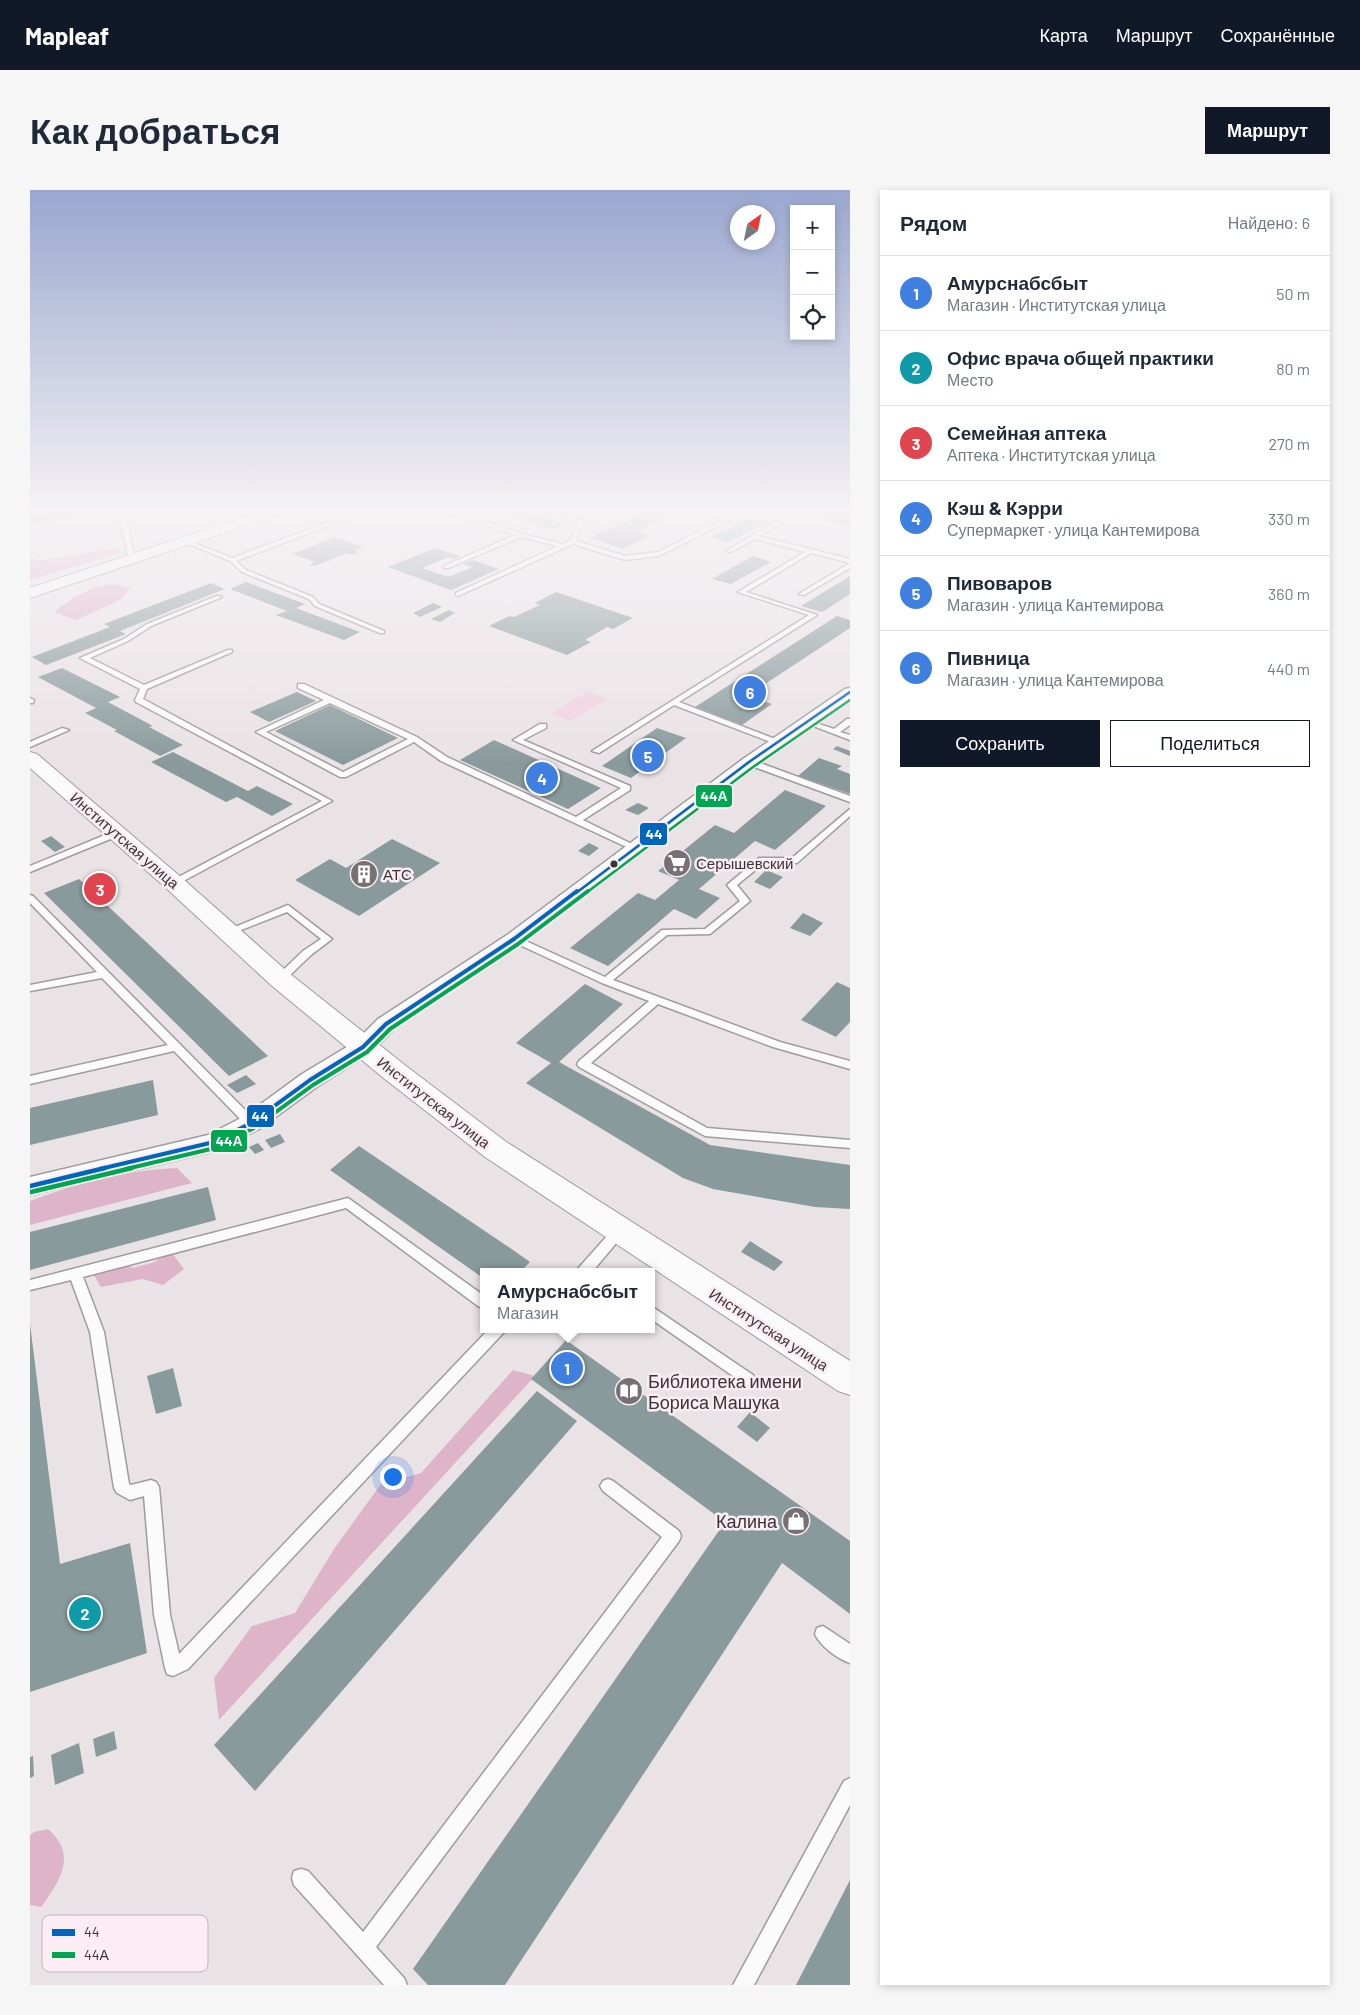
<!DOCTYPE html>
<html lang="ru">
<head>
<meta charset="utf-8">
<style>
  :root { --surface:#fff; --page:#f6f6f7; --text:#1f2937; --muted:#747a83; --line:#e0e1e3; --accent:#111827 }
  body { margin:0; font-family:Barlow,sans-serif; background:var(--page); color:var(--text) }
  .controls { position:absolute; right:15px; top:15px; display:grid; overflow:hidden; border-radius:0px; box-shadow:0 2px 8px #0003 }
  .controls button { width:45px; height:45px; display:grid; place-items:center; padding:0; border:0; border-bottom:1px solid var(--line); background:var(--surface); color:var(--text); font:25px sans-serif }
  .compass { position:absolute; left:700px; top:15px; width:45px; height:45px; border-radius:50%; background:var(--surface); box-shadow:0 2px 8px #0003; rotate:33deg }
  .you { position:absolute; left:362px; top:1286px; width:18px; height:18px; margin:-12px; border:4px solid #fff; border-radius:50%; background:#1a73e8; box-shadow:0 0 0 8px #1a73e833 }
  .badge { display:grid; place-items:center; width:32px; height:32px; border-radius:50%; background:var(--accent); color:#fff; font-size:16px; font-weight:700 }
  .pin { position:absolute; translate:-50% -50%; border:2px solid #fff; box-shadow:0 1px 5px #0006 }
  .popup { position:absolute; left:450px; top:1078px; width:175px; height:65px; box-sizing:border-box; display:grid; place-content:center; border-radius:0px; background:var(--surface); filter:drop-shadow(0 1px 4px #0005); font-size:16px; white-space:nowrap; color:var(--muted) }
  .popup b { font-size:19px; color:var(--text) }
  .popup::after { content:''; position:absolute; left:50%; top:100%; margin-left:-10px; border:10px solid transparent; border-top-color:var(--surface) }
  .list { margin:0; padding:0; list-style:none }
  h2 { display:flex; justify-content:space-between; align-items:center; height:65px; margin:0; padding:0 20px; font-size:21px }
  h2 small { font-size:16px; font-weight:400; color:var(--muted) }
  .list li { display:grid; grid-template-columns:32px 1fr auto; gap:15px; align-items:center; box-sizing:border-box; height:75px; padding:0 20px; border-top:1px solid var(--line) }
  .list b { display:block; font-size:19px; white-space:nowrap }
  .list p { margin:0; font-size:16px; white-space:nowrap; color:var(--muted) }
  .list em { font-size:16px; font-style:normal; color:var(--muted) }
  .actions { display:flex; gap:10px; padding:15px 20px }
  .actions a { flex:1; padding:11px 0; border:1px solid var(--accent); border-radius:0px; text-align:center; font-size:18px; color:var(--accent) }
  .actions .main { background:var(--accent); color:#fff }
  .icon { flex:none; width:28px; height:28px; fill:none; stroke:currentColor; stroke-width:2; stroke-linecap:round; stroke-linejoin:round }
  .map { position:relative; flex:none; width:820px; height:1795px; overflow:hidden; border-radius:0px }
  header { display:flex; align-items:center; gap:30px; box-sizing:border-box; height:70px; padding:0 25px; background:var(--accent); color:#fff }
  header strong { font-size:24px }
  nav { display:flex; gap:28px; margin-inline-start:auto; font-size:18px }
  .intro { display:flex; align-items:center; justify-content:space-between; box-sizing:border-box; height:120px; padding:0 30px }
  h1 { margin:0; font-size:35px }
  .button { padding:12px 22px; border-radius:0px; background:var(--accent); color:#fff; font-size:18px; font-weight:700 }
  main { display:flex; gap:30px; padding:0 30px }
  aside { flex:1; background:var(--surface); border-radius:0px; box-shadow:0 2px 8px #0003 }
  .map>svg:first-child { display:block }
</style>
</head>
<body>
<header>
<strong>Mapleaf</strong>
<nav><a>Карта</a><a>Маршрут</a><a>Сохранённые</a></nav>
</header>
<div class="intro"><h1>Как добраться</h1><a class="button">Маршрут</a></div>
<main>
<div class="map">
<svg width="820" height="1795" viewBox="0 0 820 1795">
  <rect width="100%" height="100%" fill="#eae3e6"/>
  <path fill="#f0d2de" d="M558,501L577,509L540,531L522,523Z"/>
  <path fill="#deb5c8" d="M88,358L91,363L0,390V367L9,371Z
    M83,394L101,398L90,410L46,430L24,422C43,407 59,397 83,394Z
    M147,978L162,993L0,1035V1011C48,993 96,980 147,978Z
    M139,1059L154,1079L133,1095L113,1089L71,1097L63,1084L90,1070L103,1078L125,1072Z
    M483,1180L505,1186L189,1530L184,1488L222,1436L265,1423L304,1359L351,1294L391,1283Z
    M18,1639C48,1665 30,1691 11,1717L0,1715V1645L4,1642Z"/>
  <path fill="#899a9c" d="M28,321H60V322L5,333L0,329V327Z
    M463,321H491L534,334L522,340Z
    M617,321H645L606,341L619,346L593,359L560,348Z
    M808,321H820V336L789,328L801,322Z
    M719,328L736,333L698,352L681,347Z
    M305,347L333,357L324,360L329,362L322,365L317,363L284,376L279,375L285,372L262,364Z
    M405,358L430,366L424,369L419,367L392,378L418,387L443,377L433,374L443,370L469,379L421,400L358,377Z
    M723,366L741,372L701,394L682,389Z
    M820,386V404L792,422L771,416Z
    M216,392L275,414L266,418L330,442L314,450L246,425L257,421L200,399Z
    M181,393L195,399L90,441L96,444L16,475L2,467L80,437L74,434Z
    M526,402L603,428L583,439L577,437L555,450L561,452L537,465L459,436L479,426L484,427L510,415L505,413Z
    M403,413L412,417L390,427L383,423Z
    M419,420L425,423L410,432L401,429Z
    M807,426L820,430V438L717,506L742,514L712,535L665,517Z
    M32,478L90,507L78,512L123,536L119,537L153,555L130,566L84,541L87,540L55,523L66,518L8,487Z
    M267,502L286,511L239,532L220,522Z
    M300,515L368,548L313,575L245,541Z
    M627,538L656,548L601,588L572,576Z
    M464,550L571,598L538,619L430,570Z
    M807,556L820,561V566L803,559Z
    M143,562L218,601L227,596L263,614L242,626L207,607L196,612L121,572Z
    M789,568L812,576L807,579L820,584V604L768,586Z
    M755,600L796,616L745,660L725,651L669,699L690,708L666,729L644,719L578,776L540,758L608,703L625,710L649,690L628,681L685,635L704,643Z
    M608,613L619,618L608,625L595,620Z
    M21,646L35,657L25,662L11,651Z
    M362,649L410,673L329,726L265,690L300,669L316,678Z
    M559,653L569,658L559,666L548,661Z
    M736,680L753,687L740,699L724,692Z
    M49,689L238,866L199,886L14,703Z
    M773,723L793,733L780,746L760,738Z
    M807,792L820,798V832L806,847L771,830Z
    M555,794L593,814L529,872L680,955L820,975V1019L785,1017L683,999L653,988L496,893L521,873L486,853Z
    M216,885L226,894L207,903L197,895Z
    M123,890L128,925L0,955V918Z
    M250,944L255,952L241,958L235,950Z
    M228,953L234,960L225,964L219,957Z
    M329,956L483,1060L500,1072L490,1082H453V1088L300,980Z
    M178,997L186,1030L0,1080V1042Z
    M720,1051L753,1072L744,1081L711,1062Z
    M0,1134L30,1374L100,1353L117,1463L0,1502Z
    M536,1150L820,1351V1424L752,1373L475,1795H398L383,1779L695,1332L501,1189Z
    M143,1178L152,1216L126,1224L117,1186Z
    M507,1201L547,1231L225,1601L184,1555Z
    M720,1222L740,1238L727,1252L707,1237Z
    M84,1541L87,1559L66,1567L63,1549Z
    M49,1553L54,1583L25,1595L21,1565Z
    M3,1566L4,1586L0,1588V1567Z
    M820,1690V1795H766Z"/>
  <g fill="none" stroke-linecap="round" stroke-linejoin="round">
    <g stroke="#a09b9d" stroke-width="3">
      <path id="service" d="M93,321H99L96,326L105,371L102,373L99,371L90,326Z
        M413,321H423L492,344L533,354L540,351L548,333L513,321H523L551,330L571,321H580L553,333L546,351L595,366L628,362L709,321H717L715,322L752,333L729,346L820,369V373L781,363L716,402L787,425L649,512L753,552L746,554L644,515L569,563L562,561L779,425L708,402L775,362L725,349L701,362L696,361L744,333L711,325L629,366L595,370L543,354L428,406L426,405V403L528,356L491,347L418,378H414V376L485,345Z
        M314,326L316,329L206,371L216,380L283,407L289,414L354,441V443H350L285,416L279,409L212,382L200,371L154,352L159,351L202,368Z
        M820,373V378L774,405L769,404Z
        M187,406L192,407L121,436L98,451L60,468L114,495L198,460H202V462L117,499L113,509L302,611L144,696L141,695V691L292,611L106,512L105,510L110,499L50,468L94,449L117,434Z
        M268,494H274L387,547L417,567L546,627L591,598L483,550L510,534H516V538L493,550L600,596V600L553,630L610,658L609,660H603L411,571L384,552L316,587H310L226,542L294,510L268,498ZM300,513L378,549L313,582L236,542Z
        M0,508L4,510L3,513H0Z
        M817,529H820V535L810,542L820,545V550L773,532L777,530L804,539Z
        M32,538L39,540L0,557V552Z
        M716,570H722L820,606V612L716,574Z
        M820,619V626L767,673H734L707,695L720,711L680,744L637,745L583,790L750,852L820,871V879L743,857L628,814L561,873L677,938L820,950V958L675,946L549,877L547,874L549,871L619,811L572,793L481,751L479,749L481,747H487L575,787L632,740L675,739L710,711L697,695L729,668H762Z
        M87,640L91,643L90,645L0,682V676Z
        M0,705L3,706L225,930L227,933L225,936H217L144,861L0,894V886L138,855L72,788L0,801V795L67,782L0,713Z
        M258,715L302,749L281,765L254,791H246L245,789L246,787L273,761L291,749L257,722L201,744H195L193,742Z
        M318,1008L453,1105V1118L448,1116L316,1018L53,1087L74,1142L99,1294L101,1295L121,1290L126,1292L129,1297L140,1425L149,1464L458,1140L477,1139L158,1479L143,1486L137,1484L135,1478L124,1425L114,1306L100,1310L87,1303L84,1298L60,1142L41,1090L0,1100V1090Z
        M589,1036L593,1037L595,1041L593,1045L562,1082H545L585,1037Z
        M621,1116L723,1185L725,1189L723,1193L718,1195L713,1193L621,1129Z
        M578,1289L583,1291L649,1341L651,1346L649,1351L346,1757L374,1788L377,1795H354L264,1695L262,1688L264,1681L271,1679L278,1681L333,1742L632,1347L573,1301L570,1296L573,1291Z
        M793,1436L820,1454V1473C808,1469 790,1456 785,1444L787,1438Z
        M820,1588V1615L724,1795H703L814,1591Z"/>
    </g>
    <g stroke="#a09b9d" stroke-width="3">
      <path id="minor" d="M820,498V509L725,575L491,753L364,839L341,862L288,896L229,939L184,961L0,1005V987L178,945L213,927L272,884L325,852L348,829L477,745L713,569L815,499Z"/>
    </g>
    <g stroke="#a09b9d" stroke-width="2">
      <path id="tertiary" d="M231,321H253L251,324L0,408V398Z"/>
    </g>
    <g stroke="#a09b9d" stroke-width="2">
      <path id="secondary" d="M0,562L7,564L152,688L259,783L376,876L475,951L820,1171V1205L808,1201L455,967L356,890L241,795L136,698L0,578Z"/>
    </g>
    <use href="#service" fill="#fcfbfb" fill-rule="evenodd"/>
    <use href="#minor" fill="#fcfbfb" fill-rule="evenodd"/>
    <use href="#tertiary" fill="#fcfbfb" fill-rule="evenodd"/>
    <use href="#secondary" fill="#fcfbfb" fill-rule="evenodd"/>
    <g stroke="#fbedf3" stroke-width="5">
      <path id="bus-1-far2" d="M546,703L719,572L820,502"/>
    </g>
    <g stroke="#fbedf3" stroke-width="8">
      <path id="bus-1-far1" d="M70,979L184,952L221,933L280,890L333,857L356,834L484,749L547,701"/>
    </g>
    <g stroke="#fbedf3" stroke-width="8">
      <path id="bus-1" d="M0,996L75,978"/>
    </g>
    <g stroke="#fbedf3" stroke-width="5">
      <path id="bus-2-far2" d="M556,703L723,577L820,510"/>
    </g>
    <g stroke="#fbedf3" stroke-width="8">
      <path id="bus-2-far1" d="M96,979L185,958L224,938L283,895L337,862L360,839L488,754L558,701"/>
    </g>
    <g stroke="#fbedf3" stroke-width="8">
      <path id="bus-2" d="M1,1002L102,978"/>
    </g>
    <use href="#bus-1-far2" stroke="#0065bd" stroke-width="2.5"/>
    <use href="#bus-1-far1" stroke="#0065bd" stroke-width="4"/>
    <use href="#bus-1" stroke="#0065bd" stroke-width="4.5"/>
    <use href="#bus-2-far2" stroke="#00a651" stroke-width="2.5"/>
    <use href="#bus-2-far1" stroke="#00a651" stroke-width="4"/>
    <use href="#bus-2" stroke="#00a651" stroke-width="4.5"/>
  </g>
  <linearGradient id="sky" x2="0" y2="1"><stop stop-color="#99a7cf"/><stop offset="0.56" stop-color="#f6f2f4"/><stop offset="1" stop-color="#f6f2f4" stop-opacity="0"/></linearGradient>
  <rect width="820" height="573" fill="url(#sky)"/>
  <defs>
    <g id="supermarket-disc" transform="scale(1.4375)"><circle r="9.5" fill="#777174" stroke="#fbedf3"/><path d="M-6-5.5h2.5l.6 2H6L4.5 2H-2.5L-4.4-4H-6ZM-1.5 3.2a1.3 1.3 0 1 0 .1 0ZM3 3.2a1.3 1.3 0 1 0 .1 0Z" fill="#fff"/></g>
    <g id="building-disc" transform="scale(1.4375)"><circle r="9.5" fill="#777174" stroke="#fbedf3"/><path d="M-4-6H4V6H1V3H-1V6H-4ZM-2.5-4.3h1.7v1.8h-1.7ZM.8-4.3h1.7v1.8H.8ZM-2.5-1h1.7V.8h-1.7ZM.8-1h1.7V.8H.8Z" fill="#fff"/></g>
    <g id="library-disc" transform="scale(1.4375)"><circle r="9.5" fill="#777174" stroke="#fbedf3"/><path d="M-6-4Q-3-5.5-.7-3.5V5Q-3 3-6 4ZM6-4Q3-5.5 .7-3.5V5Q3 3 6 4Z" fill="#fff"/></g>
    <g id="shop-disc" transform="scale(1.4375)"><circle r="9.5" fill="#777174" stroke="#fbedf3"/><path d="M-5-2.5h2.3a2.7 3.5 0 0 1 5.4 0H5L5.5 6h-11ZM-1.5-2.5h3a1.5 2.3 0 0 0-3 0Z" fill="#fff"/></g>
  </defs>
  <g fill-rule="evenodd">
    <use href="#supermarket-disc" x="647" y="673"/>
    <use href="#building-disc" x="334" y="684"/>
    <use href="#library-disc" x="599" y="1201"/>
    <use href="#shop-disc" x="766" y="1331"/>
  </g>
  <circle fill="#393436" stroke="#fbedf3" stroke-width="2" cx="584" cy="674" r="4.5"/>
  <g text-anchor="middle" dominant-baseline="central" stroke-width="5" stroke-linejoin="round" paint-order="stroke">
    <g font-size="15" fill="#393436" stroke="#fbedf3">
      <text transform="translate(95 650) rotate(41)">Институтская улица</text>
      <text transform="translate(404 912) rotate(38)">Институтская улица</text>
      <text transform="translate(739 1139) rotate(33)">Институтская улица</text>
    </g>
    <g font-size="15" fill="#393436" stroke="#fbedf3" text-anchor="start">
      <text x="666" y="673">Серышевский</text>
      <text x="353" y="684">АТС</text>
    </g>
    <g font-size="18" fill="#393436" stroke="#fbedf3" text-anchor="start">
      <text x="618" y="1191">Библиотека имени<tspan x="618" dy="21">Бориса Машука</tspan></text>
      <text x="747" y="1331" text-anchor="end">Калина</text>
    </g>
  </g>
  <rect x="12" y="1725" width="166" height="57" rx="8" fill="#fbedf3" stroke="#c1b6ba" stroke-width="1"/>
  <rect x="22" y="1739" width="23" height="7" fill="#0065bd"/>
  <rect x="22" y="1762" width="23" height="6" fill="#00a651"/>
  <g font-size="14" fill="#393436">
    <text x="54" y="1747">44</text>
    <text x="54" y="1770">44А</text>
  </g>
  <g stroke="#fbedf3" stroke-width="2">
    <rect x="665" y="594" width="38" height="24" rx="5" fill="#00a651"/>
    <rect x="609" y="632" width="29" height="24" rx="5" fill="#0065bd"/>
    <rect x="216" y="914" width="29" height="24" rx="5" fill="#0065bd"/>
    <rect x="180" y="939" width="38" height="24" rx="5" fill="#00a651"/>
  </g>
  <g font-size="14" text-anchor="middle" font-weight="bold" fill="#fff">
    <text x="684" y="611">44А</text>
    <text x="624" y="649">44</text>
    <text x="230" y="931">44</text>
    <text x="199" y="956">44А</text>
  </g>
</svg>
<div class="controls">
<button>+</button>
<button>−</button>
<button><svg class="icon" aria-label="locate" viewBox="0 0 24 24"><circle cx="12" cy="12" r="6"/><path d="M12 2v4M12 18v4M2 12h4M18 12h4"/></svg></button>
</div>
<svg class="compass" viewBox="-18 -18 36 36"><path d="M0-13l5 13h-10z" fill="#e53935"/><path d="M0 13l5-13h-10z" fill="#747a83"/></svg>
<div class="you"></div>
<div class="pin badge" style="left:537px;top:1178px;background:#3f7fe0">1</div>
<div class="popup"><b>Амурснабсбыт</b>Магазин</div>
<div class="pin badge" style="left:55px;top:1423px;background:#0f9aa8">2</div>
<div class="pin badge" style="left:70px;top:699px;background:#e0444e">3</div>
<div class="pin badge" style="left:512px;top:588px;background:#3f7fe0">4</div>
<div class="pin badge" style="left:618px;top:566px;background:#3f7fe0">5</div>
<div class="pin badge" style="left:720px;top:502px;background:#3f7fe0">6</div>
</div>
<aside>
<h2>Рядом<small>Найдено: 6</small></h2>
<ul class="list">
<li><span class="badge" style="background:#3f7fe0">1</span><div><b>Амурснабсбыт</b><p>Магазин · Институтская улица</p></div><em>50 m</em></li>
<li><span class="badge" style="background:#0f9aa8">2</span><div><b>Офис врача общей практики</b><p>Место</p></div><em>80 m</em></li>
<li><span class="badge" style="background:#e0444e">3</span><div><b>Семейная аптека</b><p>Аптека · Институтская улица</p></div><em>270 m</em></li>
<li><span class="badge" style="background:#3f7fe0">4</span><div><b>Кэш &amp; Кэрри</b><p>Супермаркет · улица Кантемирова</p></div><em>330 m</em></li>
<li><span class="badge" style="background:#3f7fe0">5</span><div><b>Пивоваров</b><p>Магазин · улица Кантемирова</p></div><em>360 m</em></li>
<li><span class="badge" style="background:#3f7fe0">6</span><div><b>Пивница</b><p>Магазин · улица Кантемирова</p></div><em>440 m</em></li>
</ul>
<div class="actions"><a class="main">Сохранить</a><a>Поделиться</a></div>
</aside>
</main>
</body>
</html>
